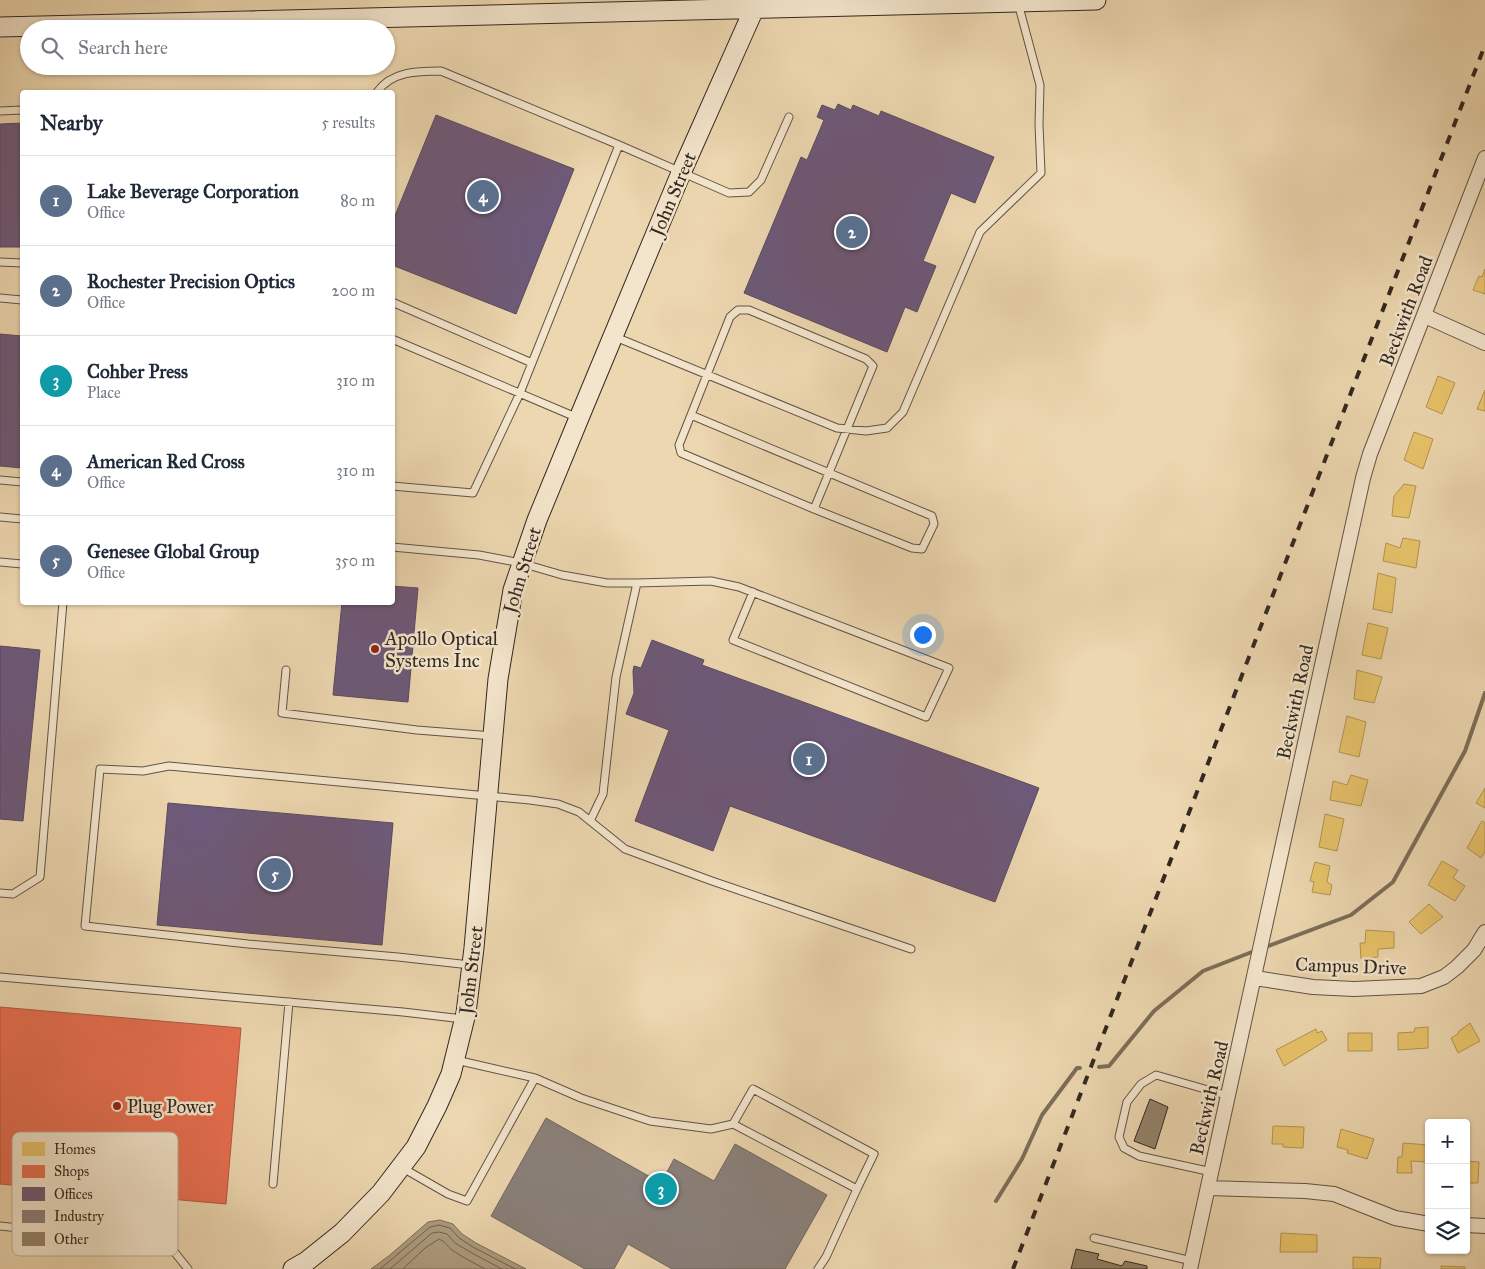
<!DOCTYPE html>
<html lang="en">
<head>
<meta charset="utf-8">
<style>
  :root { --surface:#fff; --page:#f6f6f7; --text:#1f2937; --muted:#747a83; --line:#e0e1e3; --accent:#8f2418 }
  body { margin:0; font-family:"IM FELL Great Primer",serif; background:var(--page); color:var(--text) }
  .controls { position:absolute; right:15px; bottom:15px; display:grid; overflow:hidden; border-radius:5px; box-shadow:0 1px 4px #0004 }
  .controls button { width:45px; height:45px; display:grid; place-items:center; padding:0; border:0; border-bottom:1px solid var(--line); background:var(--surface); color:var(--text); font:25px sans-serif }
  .you { position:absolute; left:922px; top:634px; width:18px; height:18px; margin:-12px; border:4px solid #fff; border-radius:50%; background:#1a73e8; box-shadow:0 0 0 8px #1a73e833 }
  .badge { display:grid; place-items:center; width:32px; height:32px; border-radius:50%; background:var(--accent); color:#fff; font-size:16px; font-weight:700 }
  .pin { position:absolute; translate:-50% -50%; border:2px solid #fff; box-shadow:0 1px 5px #0006 }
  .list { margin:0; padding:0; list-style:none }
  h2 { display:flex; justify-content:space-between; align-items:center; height:65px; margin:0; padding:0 20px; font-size:21px }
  h2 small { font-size:16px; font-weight:400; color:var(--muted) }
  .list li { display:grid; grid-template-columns:32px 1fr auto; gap:15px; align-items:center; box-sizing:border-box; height:90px; padding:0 20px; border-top:1px solid var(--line) }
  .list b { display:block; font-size:19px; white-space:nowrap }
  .list p { margin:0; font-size:16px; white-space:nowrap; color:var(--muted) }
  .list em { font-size:16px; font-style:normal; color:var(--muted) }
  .icon { flex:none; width:28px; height:28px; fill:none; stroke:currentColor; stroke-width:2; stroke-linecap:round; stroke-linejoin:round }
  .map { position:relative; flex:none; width:1485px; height:1269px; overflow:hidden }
  .search { position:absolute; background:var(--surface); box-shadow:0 1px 4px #0004; left:20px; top:20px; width:375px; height:55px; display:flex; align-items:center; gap:12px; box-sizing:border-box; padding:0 18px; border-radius:28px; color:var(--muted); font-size:19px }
  .panel { position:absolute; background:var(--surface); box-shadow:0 1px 4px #0004; left:20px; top:90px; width:375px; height:515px; border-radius:5px }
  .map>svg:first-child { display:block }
</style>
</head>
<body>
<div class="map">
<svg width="1485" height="1269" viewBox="0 0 1485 1269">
  <rect width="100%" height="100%" fill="#edd7b0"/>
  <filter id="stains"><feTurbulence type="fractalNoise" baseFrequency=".004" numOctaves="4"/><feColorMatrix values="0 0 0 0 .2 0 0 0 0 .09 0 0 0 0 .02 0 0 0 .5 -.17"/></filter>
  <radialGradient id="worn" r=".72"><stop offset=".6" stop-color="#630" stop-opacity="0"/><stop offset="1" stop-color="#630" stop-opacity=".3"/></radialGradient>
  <path fill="#ad9c7f" stroke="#7c6e59" d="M440,1220L453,1224L462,1234L476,1243L526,1269H371L390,1255L428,1222Z"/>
  <path fill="#e9c46a" stroke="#b29554" d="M1485,269V294L1473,290L1479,276L1482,277Z
    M1438,376L1455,383L1442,414L1426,407Z
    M1485,390V411L1477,409Z
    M1414,432L1433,439L1423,469L1404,460Z
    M1404,484L1416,486L1409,518L1392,516L1394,496Z
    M1403,538L1420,541L1416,568L1383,561L1386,543L1400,548Z
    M1378,573L1396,578L1392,613L1373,609Z
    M1368,623L1388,628L1381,659L1362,655Z
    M1357,670L1382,677L1374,703L1354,699Z
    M1347,716L1366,722L1359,757L1339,752Z
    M1351,775L1368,780L1361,806L1330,800L1333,781L1347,785Z
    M1485,788V808L1476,803Z
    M1325,814L1344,819L1337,851L1319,847Z
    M1482,821L1485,823V852L1481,858L1467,848Z
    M1442,861L1458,870L1453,878L1465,886L1455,901L1428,885Z
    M1315,862L1330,866L1327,882L1332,885L1330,895L1312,892L1314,882L1310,881Z
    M1429,904L1443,917L1421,934L1409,922Z
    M1366,930L1394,932V948L1378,949V957L1361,959L1360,943H1365Z
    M1470,1023L1480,1041L1458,1053L1451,1038L1458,1034L1459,1031Z
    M1428,1027V1048L1398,1050V1033L1414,1032L1415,1028Z
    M1316,1029L1317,1033L1322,1031L1327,1040L1284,1066L1276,1050Z
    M1348,1033H1372V1051H1348Z
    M1273,1126L1304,1127L1303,1148L1283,1147V1144H1272Z
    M1341,1129L1374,1139L1367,1159L1347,1153L1348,1150L1337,1147Z
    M1403,1143L1429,1145L1427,1162L1411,1161L1412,1173H1397L1398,1157H1402Z
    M1466,1161L1479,1162L1478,1183H1466Z
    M1281,1233L1317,1235V1252H1280Z
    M1353,1257L1381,1258L1380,1269H1353Z
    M1441,1266L1465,1267V1269H1441Z"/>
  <path fill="#e76f51" stroke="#b15a42" d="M0,1007L241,1028L226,1204L0,1184Z"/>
  <path fill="#6d597a" stroke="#5b4a5f" d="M838,104L851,110L853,105L879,116L881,111L994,157L975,203L951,193L923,261L936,266L917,312L905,307L887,352L744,293L801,157L807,160L824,120L817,117L822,105L835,110Z
    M436,115L574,169L516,314L392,265V223Z
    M22,123V247H0V124Z
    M0,334L22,336V468L0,466Z
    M392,586L418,588L408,702L333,695L342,602H392Z
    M652,640L704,660L702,665L1039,788L995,902L730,806L713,851L635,821L669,730L626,714L634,693L633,671L634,666L641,668Z
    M0,646L40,650L23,821L0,819Z
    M168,803L393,823L382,945L157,925Z"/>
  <path fill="#8a817c" stroke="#706660" d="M546,1118L661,1183L674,1159L714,1181L735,1144L827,1195L785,1269H672L628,1244L614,1269H585L491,1216Z"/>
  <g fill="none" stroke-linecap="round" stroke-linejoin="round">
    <path stroke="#706250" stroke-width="1" d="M380,1269L430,1227L439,1225L450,1228L459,1238L473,1247L515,1269
      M390,1269L432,1233L439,1232L447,1234L455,1243L470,1252L502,1269
      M403,1269L425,1248L439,1239C445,1241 447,1246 452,1250C462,1257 474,1263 485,1269"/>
    <path stroke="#7c6e59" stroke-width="4" d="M1263,948L1351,915L1393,882L1465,751L1485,693
      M1099,1067L1109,1066L1154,1011L1203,971L1257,950
      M996,1201L1022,1159L1042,1115L1077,1068H1080"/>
  </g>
  <path fill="#93836b" stroke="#322820" d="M1150,1099L1168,1107L1155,1149L1134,1141Z
    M1076,1249L1099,1254L1097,1259L1122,1266L1125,1261L1147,1266V1269H1071Z"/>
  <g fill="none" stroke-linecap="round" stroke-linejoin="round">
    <g stroke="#615444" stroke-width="9">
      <path id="lane" d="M377,92C392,71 418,71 441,71L619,145L729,193L749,192L761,180L789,117
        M0,111L22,110
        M0,262L22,263
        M0,298L22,300
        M392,302L532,363
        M738,310H749L866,359L873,366L814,509L681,453L679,445L730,317Z
        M613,336L837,428L866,431L887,428L903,412L980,232L1041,173L1039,124L1040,85L1018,3
        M392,339L578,418
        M691,415L932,516L934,524L922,549L912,548L814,509
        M0,480L22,482
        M392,486L473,493L520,393L619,145
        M0,517L22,519
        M392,547L479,555L521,563L562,575L607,583H637L616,677L603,794L590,821
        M0,562L22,564
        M637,583L711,581L739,587L949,668L926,717L733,640L753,592
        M286,670L282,713L417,730L493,736
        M0,893L13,894L40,877L63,602
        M470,965L398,957L248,944L85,926L100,769L143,771L169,766L530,800L558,804L579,812L625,849L712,881L911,949
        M0,977L403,1012L463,1019
        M535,1078L581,1098L650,1121L711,1129L733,1124L857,1189L826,1257L818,1269
        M733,1124L753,1089L874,1154L857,1189
        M401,1167L448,1194L467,1201L535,1078L456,1060
        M1212,1172L1139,1156L1124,1148L1119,1137L1127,1102L1141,1084L1156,1075L1229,1096
        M273,1184L289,1002
        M0,1226L168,1244L188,1269
        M1094,1238L1192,1261"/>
    </g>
    <g stroke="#615444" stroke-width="16">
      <path id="street" d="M1425,316L1485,343
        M1255,978L1313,987L1354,989L1421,986L1444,977L1457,967L1474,950L1485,932
        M1208,1188L1305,1191L1334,1194L1395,1218L1429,1224
        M1466,1225L1485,1226
        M1190,1269L1363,478L1370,454L1485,158"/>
    </g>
    <g stroke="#322820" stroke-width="21">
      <path id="secondary" d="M0,27L1096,0
        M293,1269L307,1261L342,1233L381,1193L416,1147L437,1106L451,1074L466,1013L474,948L498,679L513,590L537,520L579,418L681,173L758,0"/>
    </g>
    <use href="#lane" stroke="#f3e5cc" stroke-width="7"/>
    <use href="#street" stroke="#f3e5cc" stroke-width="14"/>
    <use href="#secondary" stroke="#f3e5cc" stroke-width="19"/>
    <path stroke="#322820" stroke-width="4" stroke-dasharray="9 9" stroke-linecap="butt" d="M1013,1269L1485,45"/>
  </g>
  <g fill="#8f2418" stroke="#f3e5cc" stroke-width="2">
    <circle cx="375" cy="649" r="5"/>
    <circle cx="117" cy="1106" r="5"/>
  </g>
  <g text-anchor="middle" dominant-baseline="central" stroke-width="5" stroke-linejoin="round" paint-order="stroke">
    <g font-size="19" fill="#322820" stroke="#f3e5cc">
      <text transform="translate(673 194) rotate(-67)">John Street</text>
      <text transform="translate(1406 311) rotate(-69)">Beckwith Road</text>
      <text transform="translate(522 570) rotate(-73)">John Street</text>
      <text transform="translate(1295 702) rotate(-78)">Beckwith Road</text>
      <text transform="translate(1351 966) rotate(2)">Campus Drive</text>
      <text transform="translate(471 970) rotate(-83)">John Street</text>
      <text transform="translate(1209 1098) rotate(-77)">Beckwith Road</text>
    </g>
    <g font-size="19" fill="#322820" stroke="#f3e5cc" text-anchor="start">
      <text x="385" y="638">Apollo Optical<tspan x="385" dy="22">Systems Inc</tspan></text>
      <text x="127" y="1106">Plug Power</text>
    </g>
  </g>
  <rect x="12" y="1132" width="166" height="124" rx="8" fill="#f3e5cc" stroke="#b9ac98" stroke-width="1"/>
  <rect x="22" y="1142" width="23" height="14" fill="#e9c46a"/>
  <rect x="22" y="1165" width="23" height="13" fill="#e76f51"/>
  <rect x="22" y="1187" width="23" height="14" fill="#6d597a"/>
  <rect x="22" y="1210" width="23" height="13" fill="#8a817c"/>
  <rect x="22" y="1232" width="23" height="14" fill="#93836b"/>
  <g font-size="14" fill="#322820">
    <text x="54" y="1154">Homes</text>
    <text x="54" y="1176">Shops</text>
    <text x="54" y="1199">Offices</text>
    <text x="54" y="1221">Industry</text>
    <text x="54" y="1244">Other</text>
  </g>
  <rect width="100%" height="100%" filter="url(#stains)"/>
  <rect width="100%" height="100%" fill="url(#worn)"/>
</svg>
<div class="controls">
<button>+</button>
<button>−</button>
<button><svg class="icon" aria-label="layers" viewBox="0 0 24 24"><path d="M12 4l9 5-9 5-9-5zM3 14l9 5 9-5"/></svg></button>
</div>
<div class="you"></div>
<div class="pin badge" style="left:809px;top:759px;background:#5c6f8a">1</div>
<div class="pin badge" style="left:852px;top:232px;background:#5c6f8a">2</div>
<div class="pin badge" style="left:661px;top:1189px;background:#0f9aa8">3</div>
<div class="pin badge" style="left:483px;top:196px;background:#5c6f8a">4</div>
<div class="pin badge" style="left:275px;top:874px;background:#5c6f8a">5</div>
<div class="search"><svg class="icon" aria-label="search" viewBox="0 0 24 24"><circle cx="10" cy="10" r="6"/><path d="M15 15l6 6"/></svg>Search here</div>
<section class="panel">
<h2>Nearby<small>5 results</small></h2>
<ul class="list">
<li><span class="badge" style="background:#5c6f8a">1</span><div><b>Lake Beverage Corporation</b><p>Office</p></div><em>80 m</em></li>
<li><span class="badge" style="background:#5c6f8a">2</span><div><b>Rochester Precision Optics</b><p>Office</p></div><em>200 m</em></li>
<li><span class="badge" style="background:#0f9aa8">3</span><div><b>Cohber Press</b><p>Place</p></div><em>310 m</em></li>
<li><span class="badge" style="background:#5c6f8a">4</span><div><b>American Red Cross</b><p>Office</p></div><em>310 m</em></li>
<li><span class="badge" style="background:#5c6f8a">5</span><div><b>Genesee Global Group</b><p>Office</p></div><em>350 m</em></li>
</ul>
</section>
</div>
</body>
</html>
